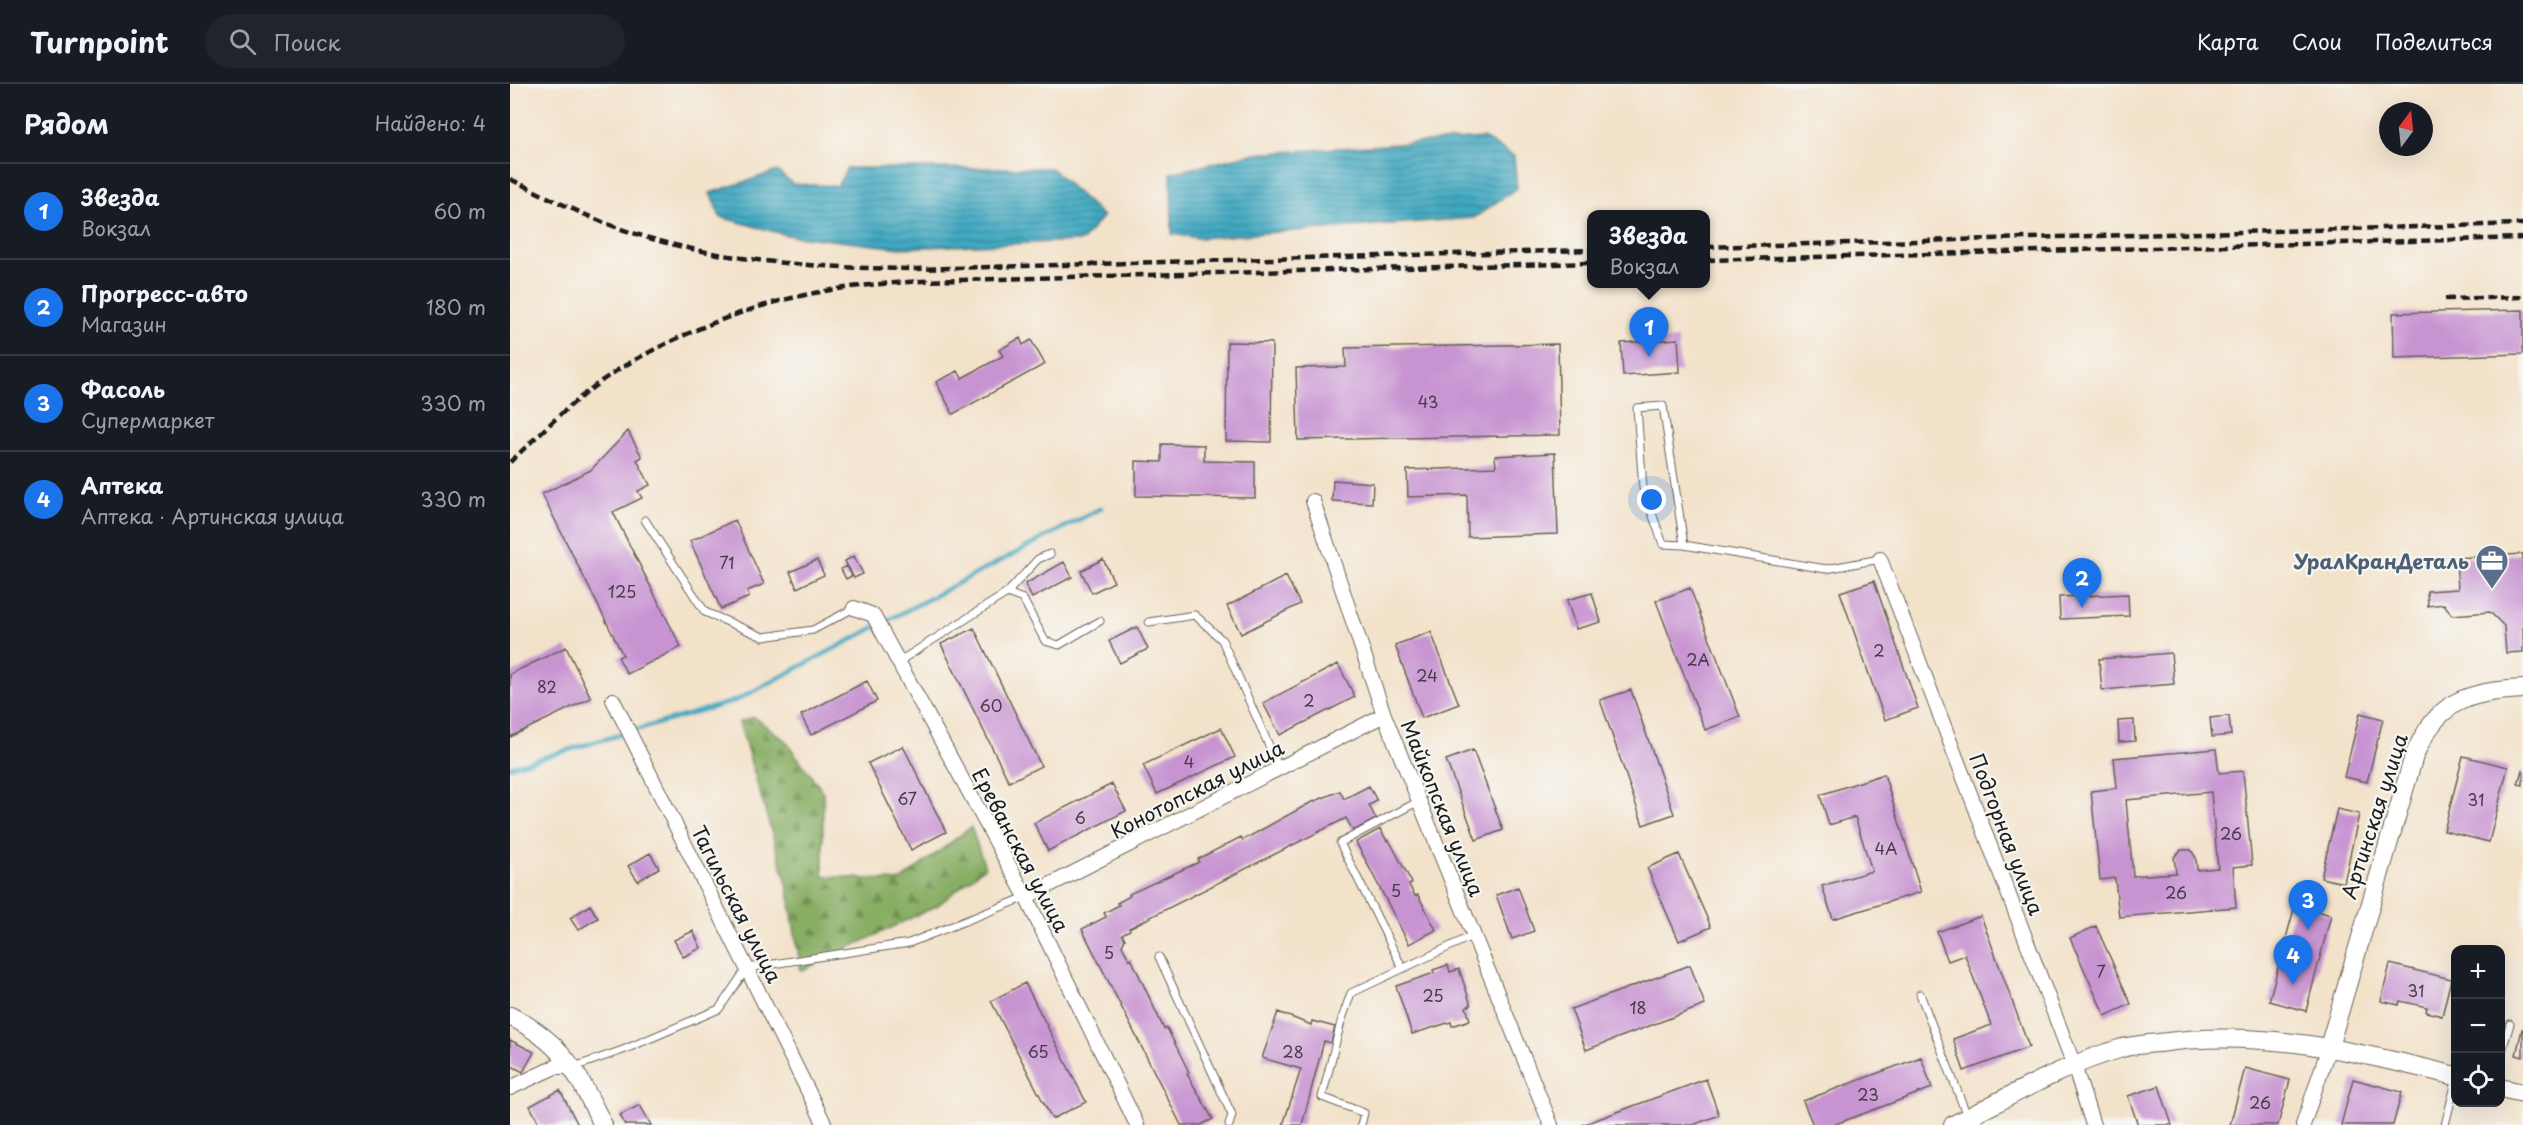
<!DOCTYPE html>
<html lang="ru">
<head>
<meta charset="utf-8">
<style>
  :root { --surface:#171b24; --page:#20242c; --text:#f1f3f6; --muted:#9ea1a6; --line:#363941; --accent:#1a73e8 }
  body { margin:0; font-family:"Playpen Sans",sans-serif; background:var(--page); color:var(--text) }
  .controls { position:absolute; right:18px; bottom:18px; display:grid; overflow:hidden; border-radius:12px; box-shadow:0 6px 24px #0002 }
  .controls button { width:54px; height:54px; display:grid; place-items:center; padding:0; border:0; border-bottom:2px solid var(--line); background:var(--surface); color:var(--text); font:30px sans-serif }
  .compass { position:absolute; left:1869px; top:18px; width:54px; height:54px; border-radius:50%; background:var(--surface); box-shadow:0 6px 24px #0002; rotate:15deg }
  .you { position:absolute; left:1142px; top:416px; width:21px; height:21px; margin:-15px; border:4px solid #fff; border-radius:50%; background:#1a73e8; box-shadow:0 0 0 9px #1a73e833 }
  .badge { display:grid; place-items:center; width:39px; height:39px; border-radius:50%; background:var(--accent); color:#fff; font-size:20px; font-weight:700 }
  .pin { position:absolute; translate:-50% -50px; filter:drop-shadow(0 2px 3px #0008) }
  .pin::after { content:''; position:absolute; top:32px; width:21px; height:18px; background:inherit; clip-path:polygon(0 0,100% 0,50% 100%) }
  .popup { position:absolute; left:1077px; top:126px; width:123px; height:78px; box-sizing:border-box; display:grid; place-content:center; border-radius:12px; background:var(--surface); filter:drop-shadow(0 2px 4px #0005); font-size:20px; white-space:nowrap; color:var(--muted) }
  .popup b { font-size:22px; color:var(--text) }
  .popup::after { content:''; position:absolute; left:50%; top:100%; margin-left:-12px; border:12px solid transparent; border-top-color:var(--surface) }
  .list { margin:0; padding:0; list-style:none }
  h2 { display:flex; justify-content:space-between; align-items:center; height:78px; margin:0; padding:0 24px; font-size:26px }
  h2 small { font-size:20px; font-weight:400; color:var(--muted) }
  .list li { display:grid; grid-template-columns:39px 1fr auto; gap:18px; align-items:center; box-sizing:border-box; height:96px; padding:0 24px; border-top:2px solid var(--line) }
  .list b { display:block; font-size:22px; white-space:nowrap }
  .list p { margin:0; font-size:20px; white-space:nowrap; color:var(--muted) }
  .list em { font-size:20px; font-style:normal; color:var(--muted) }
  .icon { flex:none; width:33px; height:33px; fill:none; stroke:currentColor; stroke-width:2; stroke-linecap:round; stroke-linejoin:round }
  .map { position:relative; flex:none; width:2013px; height:1041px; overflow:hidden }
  header { display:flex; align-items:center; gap:36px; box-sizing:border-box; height:84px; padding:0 30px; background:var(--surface); border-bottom:2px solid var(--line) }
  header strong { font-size:28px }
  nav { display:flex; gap:33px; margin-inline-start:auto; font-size:21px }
  .search { width:420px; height:54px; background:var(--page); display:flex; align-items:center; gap:15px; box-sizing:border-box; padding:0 21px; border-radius:33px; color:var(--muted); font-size:22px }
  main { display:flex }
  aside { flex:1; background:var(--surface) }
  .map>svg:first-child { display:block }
</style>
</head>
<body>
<header>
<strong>Turnpoint</strong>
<div class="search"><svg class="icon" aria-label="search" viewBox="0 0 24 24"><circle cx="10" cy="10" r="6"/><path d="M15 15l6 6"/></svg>Поиск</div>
<nav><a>Карта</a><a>Слои</a><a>Поделиться</a></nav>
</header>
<main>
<aside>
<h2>Рядом<small>Найдено: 4</small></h2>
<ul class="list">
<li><span class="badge">1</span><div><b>Звезда</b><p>Вокзал</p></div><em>60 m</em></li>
<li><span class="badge">2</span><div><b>Прогресс-авто</b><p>Магазин</p></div><em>180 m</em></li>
<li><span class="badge">3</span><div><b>Фасоль</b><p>Супермаркет</p></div><em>330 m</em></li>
<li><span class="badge">4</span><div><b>Аптека</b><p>Аптека · Артинская улица</p></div><em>330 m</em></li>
</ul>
</aside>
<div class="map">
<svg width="2013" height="1041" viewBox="0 0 2013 1041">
  <defs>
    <pattern id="forest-firs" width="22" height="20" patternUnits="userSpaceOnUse" patternTransform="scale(1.5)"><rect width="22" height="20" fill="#87ae63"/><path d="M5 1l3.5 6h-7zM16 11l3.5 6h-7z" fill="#6e8d51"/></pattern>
    <pattern id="water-rules" width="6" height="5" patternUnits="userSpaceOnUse" patternTransform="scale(1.5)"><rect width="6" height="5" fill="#41a8c1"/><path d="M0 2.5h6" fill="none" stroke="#36889c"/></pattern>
  </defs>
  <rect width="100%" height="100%" fill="#f6f6f2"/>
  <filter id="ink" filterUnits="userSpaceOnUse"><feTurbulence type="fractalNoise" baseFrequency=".0167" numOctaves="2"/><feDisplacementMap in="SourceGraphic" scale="12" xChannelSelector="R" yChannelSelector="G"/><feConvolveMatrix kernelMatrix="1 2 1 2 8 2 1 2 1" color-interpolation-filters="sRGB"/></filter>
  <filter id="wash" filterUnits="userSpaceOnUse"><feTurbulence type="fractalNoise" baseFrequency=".008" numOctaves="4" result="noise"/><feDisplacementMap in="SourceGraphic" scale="24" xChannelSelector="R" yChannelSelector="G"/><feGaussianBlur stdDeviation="1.35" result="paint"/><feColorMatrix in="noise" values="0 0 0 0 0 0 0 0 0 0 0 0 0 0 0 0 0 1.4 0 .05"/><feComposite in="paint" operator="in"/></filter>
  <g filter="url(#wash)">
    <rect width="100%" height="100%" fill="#f3e2ca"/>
    <path fill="url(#forest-firs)" stroke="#526540" stroke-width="1.5" d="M244,633L275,656L313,708V792L390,797L461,743L475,783L428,821L291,887L277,800L229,638Z"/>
    <path fill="url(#water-rules)" stroke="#2e626e" stroke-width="1.5" d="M973,54L1004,72L1007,104L964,134L688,154L662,150L661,89L742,70Z
      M337,84H541L593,132L572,157L390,164L276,151L210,133L200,109L267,87L283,100L327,102Z"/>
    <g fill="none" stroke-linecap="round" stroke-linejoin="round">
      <path stroke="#41a8c1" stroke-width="4.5" d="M0,683L225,617L591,424"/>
    </g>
    <g id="blocks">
      <path fill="#c793d1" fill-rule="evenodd" d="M2013,226V270L1884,274L1883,229Z
        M510,254L513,261L521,256L535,280L443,330L426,298L448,287L452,294L493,272L489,266Z
        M1168,255L1170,288L1113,292L1111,259Z
        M717,258L762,259L761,358L716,357Z
        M1048,260L1050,351L788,356L786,284L836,283L835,264Z
        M118,347L132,373L127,376L140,401L128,407L132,414L103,428L171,563L117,590L108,573L113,571L32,410L81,386Z
        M652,360L694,361V377L745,378V414L626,412V377L652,378Z
        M1045,369L1048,450L958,453L957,411L898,413L897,386L986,383L985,372Z
        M823,396L863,399L862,419L822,417Z
        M225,436L254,500L237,507L239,513L211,525L180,457Z
        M2013,470V568L1996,569L1994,542L1980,528L1942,531L1934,520L1918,522L1917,507L1948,505L1946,474Z
        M344,472L353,490L344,494L335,477Z
        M593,475L604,498L582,509L571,487Z
        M307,476L314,491L287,504L280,488Z
        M554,478L562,493L522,514L515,500Z
        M337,482L342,492L336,495L331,485Z
        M776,492L790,520L731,550L717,522Z
        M1364,497L1408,624L1375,636L1330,508Z
        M1180,504L1230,633L1195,646L1146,517Z
        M1082,509L1091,538L1066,545L1057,516Z
        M1618,510L1619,532L1550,535L1549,513Z
        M627,543L638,565L610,579L599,557Z
        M464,544L531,682L499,698L431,560Z
        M921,548L949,620L912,634L885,561Z
        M56,563L81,614L0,653V590Z
        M1661,569L1664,600L1592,606L1589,575Z
        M828,580L845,613L770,651L753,619Z
        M357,597L367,617L301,651L291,631Z
        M1121,606L1164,730L1133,741L1090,616Z
        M1850,629L1873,635L1857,698L1834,693Z
        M1719,632L1721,651L1702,653L1700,634Z
        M1624,636L1625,657L1609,658L1608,637Z
        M711,644L725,673L647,710L633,681Z
        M393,662L436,748L401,766L358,679Z
        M1706,665L1709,689L1733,687L1742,781L1723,783L1726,823L1609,833L1605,794L1590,796L1581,707L1607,704L1604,674ZM1701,708L1708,784L1687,786L1686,774L1681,766H1671L1664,773L1666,789L1623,792L1616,716Z
        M963,666L993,746L966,756L936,676Z
        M1953,672L1998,683L1979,758L1934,747Z
        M2012,686H2013V701L2008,700Z
        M1374,690L1411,808L1323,835L1312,802L1362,787L1345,733L1319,741L1310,711Z
        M602,700L616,727L538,767L524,739Z
        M859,702L867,717L859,721L866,735L843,747L836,734L619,844L620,846L612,850L615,855L612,862L619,875L621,874L654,945L657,944L679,988L677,990L703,1035L691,1041H671L572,845L596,833L594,829L609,821L607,819L620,812L619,810L689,778L688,775L731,753L733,756L800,719L830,707L834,715Z
        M1827,725L1849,730L1834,799L1811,794Z
        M870,745L877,757L879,756L902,799L899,801L905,812L908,811L926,846L899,860L846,758Z
        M140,769L149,784L128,797L118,782Z
        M1169,770L1201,843L1169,857L1137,784Z
        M1008,803L1024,847L1002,855L986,811Z
        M80,821L88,834L68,846L60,834Z
        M1785,821L1821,831L1796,927L1759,917Z
        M1471,832L1519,963L1454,987L1443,955L1481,941L1455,871L1438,877L1427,848Z
        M1586,842L1621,920L1595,932L1560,854Z
        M183,847L191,864L173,873L164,856Z
        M1880,880L1941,895L1932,932L1916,928L1917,923L1890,917L1889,921L1871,917Z
        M938,881L940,888L949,885L961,921L956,923L960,936L942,942L941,938L902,950L886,902L924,889L923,886Z
        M1180,881L1195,921L1076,966L1061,925Z
        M515,899L576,1018L542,1035L481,917Z
        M768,928L801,941L802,937L825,943L821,959L814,957L792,1041H773L791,985L752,974Z
        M2012,945H2013V973L2006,971Z
        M0,956L24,968L13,988L0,981Z
        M1411,973L1422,1004L1323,1041H1303L1293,1017Z
        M1735,984L1780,996L1768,1041H1720Z
        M1196,995L1209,1031L1183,1041H1072Z
        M1843,995L1892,1008L1883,1041H1831Z
        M1649,1002L1662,1041H1628L1618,1012Z
        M50,1006L68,1041H30L20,1022Z
        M130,1021L141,1041H115L110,1031Z"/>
    </g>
  </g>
  <g filter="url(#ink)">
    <use href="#blocks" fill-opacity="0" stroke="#676159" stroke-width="1.5"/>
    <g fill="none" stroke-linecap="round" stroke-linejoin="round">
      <g stroke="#676159" stroke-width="9">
        <path id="lane" d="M135,436L195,528L253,553L303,546L344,524
          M1174,461L1153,460L1133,404L1127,324L1153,322L1174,461L1316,485L1370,475
          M497,509L528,475L540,470
          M639,538L685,531L712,556L769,684
          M388,578L497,509L513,515L535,557L549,561L590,537
          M649,873L722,1031L719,1041
          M892,883L830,759L909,717
          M1410,910L1457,1032
          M1990,973L2000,940
          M64,983L113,966L209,925L237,884L399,859L516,813
          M851,1041L854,1029L812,1013L831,938L841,909L964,851
          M1935,1041L1946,997"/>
      </g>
      <g stroke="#676159" stroke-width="16">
        <path id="street" d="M803,417L874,631L1041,1041
          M1370,475L1564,981L1583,1041
          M344,524L363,531L516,813L627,1041
          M103,616L315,1041
          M516,813L874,631
          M0,1004L45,983H64
          M1793,1041L1819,963"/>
      </g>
      <g stroke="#676159" stroke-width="20">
        <path id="secondary" d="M0,932C55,960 67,989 93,1041
          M1819,963L1904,672C1927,617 1956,608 2013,605
          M1990,1004L2013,1009
          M1443,1041C1497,1014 1551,982 1609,965C1621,961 1636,960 1649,959C1750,944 1848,968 1946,992"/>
      </g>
      <use href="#lane" stroke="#fff" stroke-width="7"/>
      <use href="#street" stroke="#fff" stroke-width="14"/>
      <use href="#secondary" stroke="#fff" stroke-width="18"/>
      <path stroke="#1c1c1c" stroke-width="4.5" stroke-dasharray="9 4.5" stroke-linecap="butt" d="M0,95C27,108 55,122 83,134C184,177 297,184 406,185L1082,166
        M1196,163L2013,140
        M1196,176L2013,154
        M1935,215L2013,213
        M0,378C36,344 73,306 116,281C182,243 259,214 335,204C361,200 387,199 412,197L1082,179"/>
    </g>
  </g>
  <defs>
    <g id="office-pin" transform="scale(1.725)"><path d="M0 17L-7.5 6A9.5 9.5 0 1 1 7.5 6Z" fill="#5c6f8a" stroke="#f6f6f2"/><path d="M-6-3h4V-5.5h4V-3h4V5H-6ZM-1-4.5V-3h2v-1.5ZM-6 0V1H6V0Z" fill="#fff"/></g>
  </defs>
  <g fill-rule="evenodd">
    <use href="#office-pin" x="1982" y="477"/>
  </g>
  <g text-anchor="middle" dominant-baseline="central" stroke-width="4.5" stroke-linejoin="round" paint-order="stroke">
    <g font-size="16" fill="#473a49">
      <text x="918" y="317">43</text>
      <text x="217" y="478">71</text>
      <text x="112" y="507">125</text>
      <text x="1369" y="566">2</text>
      <text x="1188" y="575">2А</text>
      <text x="917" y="591">24</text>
      <text x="37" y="602">82</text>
      <text x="799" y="616">2</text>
      <text x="481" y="621">60</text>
      <text x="679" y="677">4</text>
      <text x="397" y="714">67</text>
      <text x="1966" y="715">31</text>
      <text x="570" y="733">6</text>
      <text x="1721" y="749">26</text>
      <text x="1376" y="764">4А</text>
      <text x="886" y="806">5</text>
      <text x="1666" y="808">26</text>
      <text x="599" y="868">5</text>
      <text x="1591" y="887">7</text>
      <text x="1906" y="906">31</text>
      <text x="923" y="911">25</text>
      <text x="1128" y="923">18</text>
      <text x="528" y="967">65</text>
      <text x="783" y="967">28</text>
      <text x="1358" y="1010">23</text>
      <text x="1750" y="1018">26</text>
    </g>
    <g font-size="20" font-weight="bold" fill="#4e5e75" stroke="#f6f6f2" text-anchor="end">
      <text x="1959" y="477">УралКранДеталь</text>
    </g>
    <g font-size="20" fill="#1c1c1c" stroke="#f6f6f2">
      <text transform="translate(687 705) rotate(-27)">Конотопская улица</text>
      <text transform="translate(933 724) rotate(68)">Майкопская улица</text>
      <text transform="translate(1864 732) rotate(-72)">Артинская улица</text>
      <text transform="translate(1497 750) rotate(69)">Подгорная улица</text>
      <text transform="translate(511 766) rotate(62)">Ереванская улица</text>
      <text transform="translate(227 820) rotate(63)">Тагильская улица</text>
    </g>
  </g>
</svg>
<div class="controls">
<button>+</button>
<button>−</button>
<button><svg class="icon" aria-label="locate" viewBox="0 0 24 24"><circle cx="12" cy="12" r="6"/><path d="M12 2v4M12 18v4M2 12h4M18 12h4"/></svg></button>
</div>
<svg class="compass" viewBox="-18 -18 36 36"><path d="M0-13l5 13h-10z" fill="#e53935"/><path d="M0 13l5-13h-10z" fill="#9ea1a6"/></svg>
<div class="you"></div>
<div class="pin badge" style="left:1139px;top:273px">1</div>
<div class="popup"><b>Звезда</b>Вокзал</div>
<div class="pin badge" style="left:1572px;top:524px">2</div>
<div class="pin badge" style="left:1798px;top:846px">3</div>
<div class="pin badge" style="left:1783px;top:901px">4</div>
</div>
</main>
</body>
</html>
